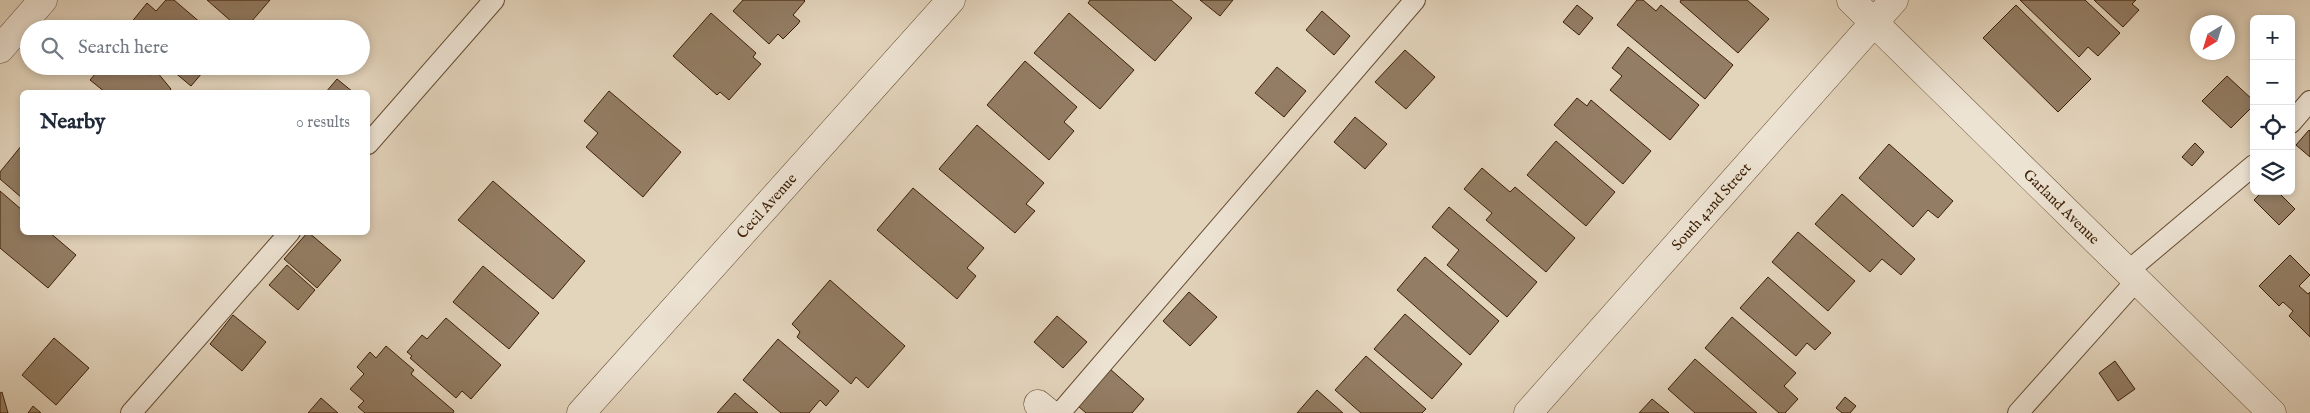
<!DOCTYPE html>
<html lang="en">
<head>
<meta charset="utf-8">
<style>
  :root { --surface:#fff; --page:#f2f2f3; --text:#1f2937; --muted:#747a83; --line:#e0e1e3 }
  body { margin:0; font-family:"IM FELL English",serif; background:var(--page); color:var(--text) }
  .controls { position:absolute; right:15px; top:15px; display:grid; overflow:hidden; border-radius:8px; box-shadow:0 2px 8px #0003 }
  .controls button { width:45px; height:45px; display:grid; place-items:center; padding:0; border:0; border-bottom:1px solid var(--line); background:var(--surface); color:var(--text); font:25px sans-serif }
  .compass { position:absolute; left:2190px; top:15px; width:45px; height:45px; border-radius:50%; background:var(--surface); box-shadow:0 2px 8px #0003; rotate:218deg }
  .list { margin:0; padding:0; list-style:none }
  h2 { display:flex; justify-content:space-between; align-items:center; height:65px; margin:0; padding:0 20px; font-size:21px }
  h2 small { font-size:16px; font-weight:400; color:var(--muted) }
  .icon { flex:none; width:28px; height:28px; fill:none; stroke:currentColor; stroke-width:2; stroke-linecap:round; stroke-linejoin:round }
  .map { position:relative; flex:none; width:2310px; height:413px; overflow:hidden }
  .search { position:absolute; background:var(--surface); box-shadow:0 2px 8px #0003; left:20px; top:20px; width:350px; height:55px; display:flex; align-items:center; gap:12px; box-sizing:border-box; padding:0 18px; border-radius:28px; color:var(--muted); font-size:19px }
  .panel { position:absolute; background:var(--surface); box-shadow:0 2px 8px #0003; left:20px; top:90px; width:350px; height:145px; border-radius:8px }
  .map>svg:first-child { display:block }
</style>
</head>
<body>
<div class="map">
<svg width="2310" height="413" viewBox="0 0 2310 413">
  <rect width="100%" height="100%" fill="#e3d4bc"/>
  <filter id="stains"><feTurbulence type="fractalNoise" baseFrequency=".004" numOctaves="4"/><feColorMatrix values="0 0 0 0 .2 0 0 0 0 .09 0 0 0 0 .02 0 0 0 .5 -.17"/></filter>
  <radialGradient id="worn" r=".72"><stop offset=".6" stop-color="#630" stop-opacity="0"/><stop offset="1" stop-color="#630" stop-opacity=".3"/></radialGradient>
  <path fill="#937d64" stroke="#3c1f05" d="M166,0H174L208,29H126L147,3L156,11Z
    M207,0H270L245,29H240Z
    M743,0H804L805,1L793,15L800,21L798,24L783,39L778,34L769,44L733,11Z
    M1090,0H1171L1192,18L1155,61L1088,3Z
    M1200,0H1233L1220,16Z
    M1637,0H1643L1656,11L1661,5L1733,65L1705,99L1617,25Z
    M1681,0H1747L1769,19L1738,53L1680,2Z
    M2020,0H2085L2120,33L2098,56L2088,47L2079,57Z
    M2094,0H2136L2132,4L2139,10L2123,27Z
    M1577,5L1593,18L1579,35L1563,22Z
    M2016,5L2091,79L2058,112L1983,38Z
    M1322,11L1350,36L1334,55L1306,30Z
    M711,13L756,53L753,57L761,64L729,100L720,92L717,95L673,56Z
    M1069,13L1134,70L1100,109L1034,53Z
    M1628,47L1699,105L1670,140L1610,90L1622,76L1612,68Z
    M1405,50L1435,77L1406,109L1375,82Z
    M1025,61L1077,107L1064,122L1074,131L1049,160L987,105Z
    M102,66H141L150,75L157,72L171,89L168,92H105L90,80Z
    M167,66H208L191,86Z
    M1277,67L1306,91L1284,117L1255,93Z
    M2227,76L2254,101V105L2231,128L2202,101Z
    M337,79L353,92H326Z
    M609,91L681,152L643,197L586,147L598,133L584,121Z
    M1577,98L1587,106L1591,100L1651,151L1623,184L1554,125Z
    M1355,117L1387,144L1365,169L1334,142Z
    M977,125L1044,183L1026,204L1035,211L1015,233L939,169Z
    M2309,130L2310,131V157L2296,145Z
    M1556,141L1615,192L1586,226L1527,175Z
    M2195,143L2204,152L2192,166L2182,157Z
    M1889,144L1953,201L1938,218L1928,210L1913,227L1859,178Z
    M22,145V198L0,179V172Z
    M1482,168L1510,192L1515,187L1575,238L1546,272L1486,220L1492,213L1464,189Z
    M493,181L585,261L553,299L458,220Z
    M913,188L984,248L967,268L976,276L957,299L877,230Z
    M0,191L22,210V232H49L76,255L48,288L0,248Z
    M2263,191H2277L2295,209L2279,225L2254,200Z
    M1842,194L1915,259L1901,275L1882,259L1870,272L1815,224Z
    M1449,207L1537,282L1507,317L1447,265L1459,250L1432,227Z
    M308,232L341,260L317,288L284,259Z
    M1798,232L1855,281L1828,311L1772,262Z
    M2290,255L2310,275L2299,286L2308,294L2310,292V337L2289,316L2293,311L2283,302L2279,306L2259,286Z
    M1425,257L1499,321L1470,355L1397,290Z
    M287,265L315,290L298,310L269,285Z
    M483,266L539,313L509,349L453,302Z
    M1768,277L1831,333L1815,350L1807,343L1796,356L1740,308Z
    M830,280L905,346L868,388L856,377L851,384L797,337L800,332L792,324Z
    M1189,292L1217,317L1190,346L1163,321Z
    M1405,314L1462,364L1432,399L1374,349Z
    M233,315L266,342L242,371L210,344Z
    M1057,316L1087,342L1063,368L1034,342Z
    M1732,317L1796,373L1784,386L1798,399L1785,413H1779L1705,348Z
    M446,318L501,365L471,399L462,391L456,398L410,358L412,356L407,352L422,335L427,339Z
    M54,338L89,368L56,405L22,375Z
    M778,339L839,391L826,406L820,400L809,413H781L743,380Z
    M386,346L414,370L411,374L454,411L453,413H365L358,407L364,401L350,389L364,374L357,367L370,352L376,358Z
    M1366,356L1426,409L1422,413H1361L1335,390Z
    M1695,359L1757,413H1695L1668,389Z
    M2115,361L2135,389L2118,401L2099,373Z
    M1110,369L1144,399L1132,413H1086L1078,406Z
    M1317,390L1343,413H1297Z
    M2,392L8,413H0V393Z
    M735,393L746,403L758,413H717Z
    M1845,397L1856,406L1850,413H1842L1836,408Z
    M321,398L338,413H308Z
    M1652,399L1663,408L1669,413H1639Z
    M33,406L41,413H28Z"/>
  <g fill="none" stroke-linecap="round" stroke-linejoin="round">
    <g stroke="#664c33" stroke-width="22">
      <path id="lane" d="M2291,123L2310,101
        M368,144L494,0
        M2128,271L2254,165
        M131,413L290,232
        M1060,413L1415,0
        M2018,413L2136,281"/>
    </g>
    <g stroke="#664c33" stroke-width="29">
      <g id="street">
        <path id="s1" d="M1851,0L2272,413"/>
        <path d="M0,49L43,0"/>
        <path d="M1038,404L1049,413"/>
        <path id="s2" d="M581,413L951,0"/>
        <path id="s3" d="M1528,413L1894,0"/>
      </g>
    </g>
    <use href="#lane" stroke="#ede3d3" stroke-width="20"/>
    <use href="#street" stroke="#ede3d3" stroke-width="28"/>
  </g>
  <g text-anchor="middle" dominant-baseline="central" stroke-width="4" stroke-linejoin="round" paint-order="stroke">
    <g font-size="15" fill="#3c1f05" stroke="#ede3d3">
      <text stroke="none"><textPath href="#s2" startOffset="278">Cecil Avenue</textPath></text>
      <text stroke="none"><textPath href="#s3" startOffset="276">South 42nd Street</textPath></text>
      <text stroke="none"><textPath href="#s1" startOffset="295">Garland Avenue</textPath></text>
    </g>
  </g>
  <rect width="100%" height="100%" filter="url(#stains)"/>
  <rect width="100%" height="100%" fill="url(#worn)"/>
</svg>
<div class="controls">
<button>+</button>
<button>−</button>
<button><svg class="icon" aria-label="locate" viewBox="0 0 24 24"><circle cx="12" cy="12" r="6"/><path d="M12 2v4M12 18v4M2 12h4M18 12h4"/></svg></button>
<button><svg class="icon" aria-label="layers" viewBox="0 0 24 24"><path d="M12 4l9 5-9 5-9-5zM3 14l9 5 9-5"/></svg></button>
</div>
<svg class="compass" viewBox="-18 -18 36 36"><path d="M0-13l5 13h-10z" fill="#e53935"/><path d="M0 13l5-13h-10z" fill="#747a83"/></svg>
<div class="search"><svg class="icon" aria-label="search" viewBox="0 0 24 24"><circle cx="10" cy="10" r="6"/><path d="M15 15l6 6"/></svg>Search here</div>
<section class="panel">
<h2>Nearby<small>0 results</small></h2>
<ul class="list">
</ul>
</section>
</div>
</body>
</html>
